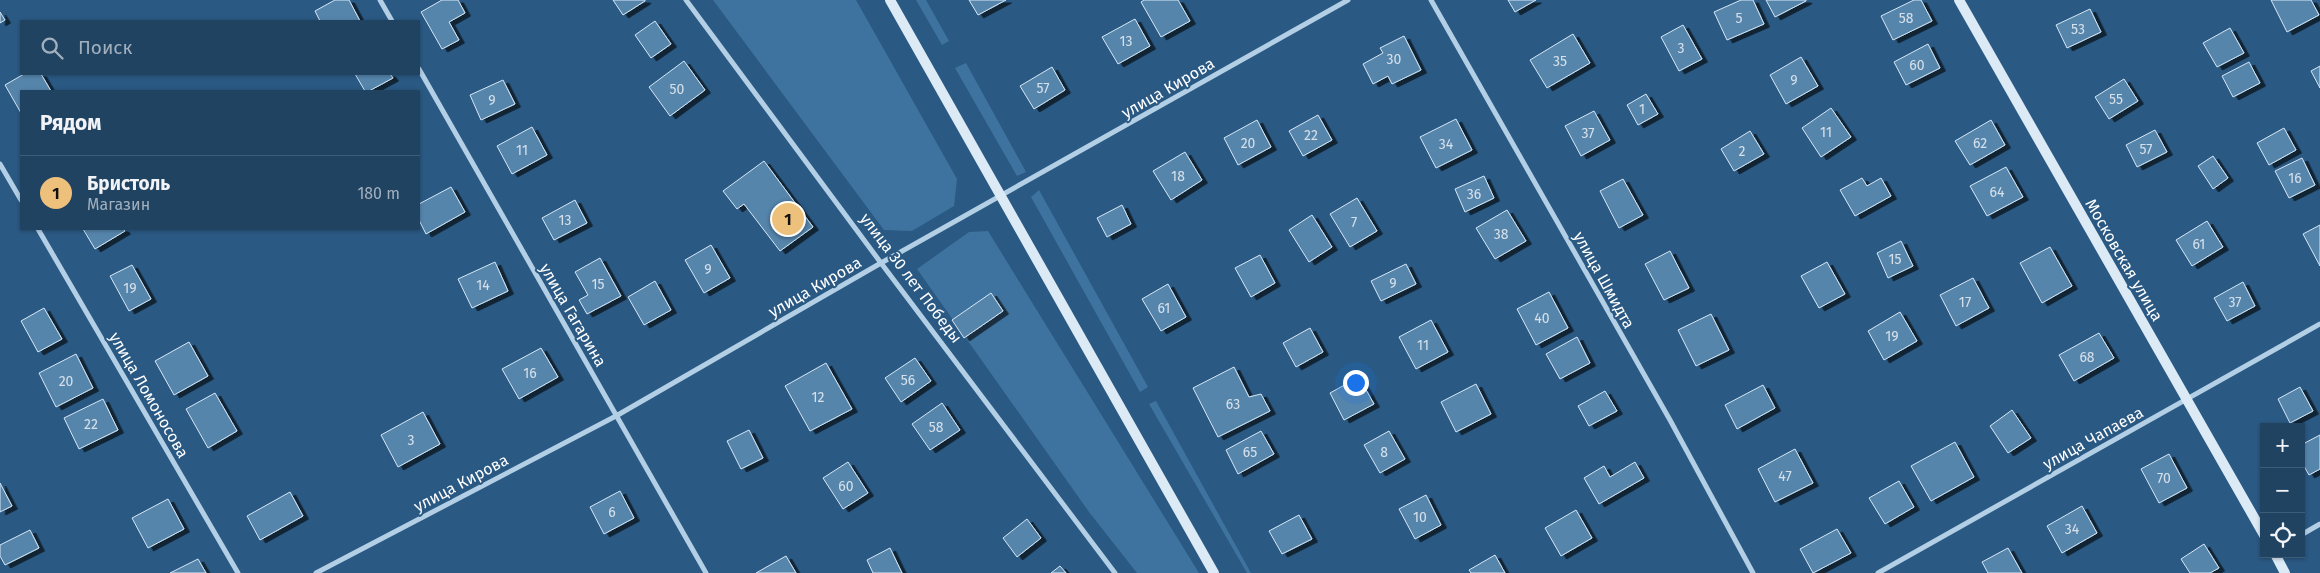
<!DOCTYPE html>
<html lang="ru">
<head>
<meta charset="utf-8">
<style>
  :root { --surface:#204362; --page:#2d4e6b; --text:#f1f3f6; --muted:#a2b0be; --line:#3d5c77; --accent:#edc17b }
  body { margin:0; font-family:"Fira Sans",sans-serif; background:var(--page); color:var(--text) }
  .controls { position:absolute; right:15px; bottom:15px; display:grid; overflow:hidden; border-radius:0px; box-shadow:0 1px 4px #0004 }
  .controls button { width:45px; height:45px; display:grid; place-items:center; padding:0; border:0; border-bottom:1px solid var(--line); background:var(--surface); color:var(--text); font:25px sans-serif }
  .you { position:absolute; left:1355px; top:382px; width:18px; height:18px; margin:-12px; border:4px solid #fff; border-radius:50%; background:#1a73e8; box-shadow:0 0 0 8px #1a73e833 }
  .badge { display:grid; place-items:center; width:32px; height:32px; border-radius:50%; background:var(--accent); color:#111; font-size:16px; font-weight:700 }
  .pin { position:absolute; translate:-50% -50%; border:2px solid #fff; box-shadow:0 1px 5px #0006 }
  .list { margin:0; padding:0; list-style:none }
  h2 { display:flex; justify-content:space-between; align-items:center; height:65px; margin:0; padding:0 20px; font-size:21px }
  h2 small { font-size:16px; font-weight:400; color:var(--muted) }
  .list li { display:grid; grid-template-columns:32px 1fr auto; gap:15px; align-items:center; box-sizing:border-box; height:75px; padding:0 20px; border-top:1px solid var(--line) }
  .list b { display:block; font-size:19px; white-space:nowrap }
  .list p { margin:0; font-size:16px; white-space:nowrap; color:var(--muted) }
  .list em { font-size:16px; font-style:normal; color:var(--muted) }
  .icon { flex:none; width:28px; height:28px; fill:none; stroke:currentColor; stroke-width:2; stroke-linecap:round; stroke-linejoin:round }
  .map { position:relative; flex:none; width:2320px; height:573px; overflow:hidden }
  .search { position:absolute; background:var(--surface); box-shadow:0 1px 4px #0004; left:20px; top:20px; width:400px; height:55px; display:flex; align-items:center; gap:12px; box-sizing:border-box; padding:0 18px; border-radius:0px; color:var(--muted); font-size:19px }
  .panel { position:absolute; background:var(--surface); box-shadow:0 1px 4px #0004; left:20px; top:90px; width:400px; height:140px; border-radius:0px }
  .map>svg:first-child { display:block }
</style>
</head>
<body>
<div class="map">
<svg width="2320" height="573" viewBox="0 0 2320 573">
  <defs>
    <filter id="shadow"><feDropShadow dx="5.5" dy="3" stdDeviation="0" flood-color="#0009"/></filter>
  </defs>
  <rect width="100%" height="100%" fill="#2a5983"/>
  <path fill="#3f739f" d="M713,0H856L957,179L954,206L912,231L884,230Z
    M916,0H926L949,41L942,45Z
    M966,63L1026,172L1017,176L955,68Z
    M1039,190L1148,387L1140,392L1031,197Z
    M988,231L1199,573H1137L1089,512L917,269L969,232Z
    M1156,401L1251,573H1247L1149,404Z"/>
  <path fill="#5685ac" stroke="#d6e7f5" filter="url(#shadow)" d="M335,0H349L360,21H320L315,11Z
    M442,0H458L465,13L449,22L459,40L442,49L421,12Z
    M613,0H645V1L623,15Z
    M969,0H1006L978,15Z
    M1144,0H1178L1190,21L1161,37L1141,2Z
    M1508,0H1536L1515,12Z
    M1741,0H1753L1764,24L1727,40L1714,12Z
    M1766,0H1806V1L1775,17Z
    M1914,0H1921L1932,21L1893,40L1881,16Z
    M2271,0H2311L2319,15L2287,32Z
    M2090,9L2101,32L2067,48L2056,25Z
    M0,12L5,20L0,23Z
    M1135,19L1150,46L1118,64L1102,37Z
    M655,21L671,44L651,58L635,35Z
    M1683,25L1702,59L1679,71L1661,37Z
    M2230,28L2244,53L2217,67L2203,43Z
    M1573,34L1590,63L1547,88L1530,60Z
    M1404,36L1421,70L1392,84L1388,76L1373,84L1363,64L1383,53L1380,48Z
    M1928,44L1940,68L1906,85L1894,62Z
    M1801,57L1818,86L1786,104L1770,75Z
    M684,61L705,90L670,116L649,87Z
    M2249,62L2260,83L2233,97L2222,76Z
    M2320,66V88L2311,71Z
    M1052,67L1065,90L1034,109L1020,86Z
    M24,74H41L51,91H21V113L5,85Z
    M355,74H390L393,78L369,91H365Z
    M2124,79L2138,101L2109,119L2095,97Z
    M503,80L515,104L481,120L470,95Z
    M1646,94L1658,114L1638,125L1627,105Z
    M1831,108L1851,137L1821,157L1802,128Z
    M1594,111L1610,140L1581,156L1565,126Z
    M1318,115L1332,140L1303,156L1289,131Z
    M1456,119L1472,150L1436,168L1420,137Z
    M1257,120L1271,147L1238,165L1224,138Z
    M1991,120L2005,145L1970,165L1955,141Z
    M532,127L547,155L512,174L497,146Z
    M2284,128L2296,150L2269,165L2257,143Z
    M2155,130L2167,152L2137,167L2126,145Z
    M1750,131L1764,154L1734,171L1721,149Z
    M1185,152L1202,180L1171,200L1153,171Z
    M2213,156L2228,178L2213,189L2198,166Z
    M2302,158L2315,185L2289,198L2275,171Z
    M764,161L813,227L780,251L744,204L737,209L723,191Z
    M2006,167L2023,197L1987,216L1970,186Z
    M1484,176L1494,198L1465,212L1455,189Z
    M1862,178L1867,186L1881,178L1891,196L1855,216L1840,190Z
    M1623,179L1643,215L1619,228L1600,191Z
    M451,187L465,212L426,234L419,220V204Z
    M1357,198L1377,231L1350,247L1330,214Z
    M575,200L587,223L554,240L542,218Z
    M1122,205L1131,224L1107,237L1097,218Z
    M1507,210L1526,241L1495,259L1476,228Z
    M1312,215L1332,247L1309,262L1289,230Z
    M2207,221L2223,247L2192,266L2176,240Z
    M2320,225V266L2303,234Z
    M83,229H123L125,231L95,249Z
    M1901,241L1913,266L1888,278L1877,253Z
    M711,245L730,278L704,293L685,260Z
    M2050,247L2072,286L2042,303L2020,263Z
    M1670,251L1689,288L1664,300L1645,264Z
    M1260,255L1275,283L1251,297L1235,268Z
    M600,258L621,296L587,314L579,300L588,295L575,272Z
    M495,262L508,291L472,308L458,279Z
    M1827,262L1845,294L1819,308L1801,276Z
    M1406,264L1416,284L1381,301L1371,281Z
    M132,265L151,299L129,311L110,276Z
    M1973,278L1989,308L1956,326L1940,295Z
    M655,281L671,310L644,325L628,297Z
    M2243,282L2255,306L2227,321L2214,298Z
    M1168,284L1186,317L1161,331L1142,299Z
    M1549,292L1568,328L1536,345L1517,309Z
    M991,293L1003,311L964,338L952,320Z
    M44,308L62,339L38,352L21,321Z
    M1900,312L1917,341L1884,360L1868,331Z
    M1711,314L1729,350L1696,366L1678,330Z
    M1431,320L1448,352L1416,369L1399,337Z
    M1310,328L1323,352L1296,367L1283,343Z
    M2099,333L2114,358L2074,381L2059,355Z
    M1577,337L1590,363L1560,379L1546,354Z
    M189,342L208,376L174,395L155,361Z
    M541,348L558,377L519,399L502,369Z
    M76,354L93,388L56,407L39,373Z
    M915,358L931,381L901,402L885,378Z
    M826,363L852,409L810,431L785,386Z
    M1234,367L1249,397L1261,394L1270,411L1218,437L1193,388Z
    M1359,377L1374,404L1344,420L1330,393Z
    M1476,384L1491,414L1456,432L1441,402Z
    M1763,385L1775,408L1737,429L1725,405Z
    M2300,387L2313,411L2290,423L2278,399Z
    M1605,391L1617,411L1589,426L1578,406Z
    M215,393L237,431L208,448L186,409Z
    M103,399L118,430L79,449L64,418Z
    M942,403L960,430L930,450L912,424Z
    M2012,410L2031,438L2008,453L1990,426Z
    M423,412L440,444L398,467L381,435Z
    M749,430L763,458L741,469L727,441Z
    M1261,431L1274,454L1238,474L1226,450Z
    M1389,431L1405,459L1380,473L1364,445Z
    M2320,435V469L2309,475L2301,461V445Z
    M1955,442L1974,477L1931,501L1911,466Z
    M1795,449L1813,483L1775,502L1758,469Z
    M2169,454L2187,488L2159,503L2141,469Z
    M848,462L868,493L843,509L823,478Z
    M1635,462L1644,478L1599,504L1584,478L1604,466L1610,477Z
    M1899,481L1914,507L1885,524L1869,498Z
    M0,483L12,506L0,512Z
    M620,491L634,518L604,534L590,507Z
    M290,492L303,516L260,540L247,516Z
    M1426,495L1441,525L1415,539L1399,509Z
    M168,499L184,529L148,548L132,518Z
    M2082,506L2097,533L2062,553L2047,526Z
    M1576,510L1592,538L1561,556L1545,528Z
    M1299,515L1312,539L1282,554L1269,531Z
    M1027,519L1041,538L1017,557L1003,538Z
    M1837,529L1851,553L1813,573L1800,549Z
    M30,530L39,548L5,565L0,556V545Z
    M2204,544L2219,568L2210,573H2190L2181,559Z
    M890,548L902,573H873L867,560Z
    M2008,548L2022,573H1988L1982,562Z
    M1495,555L1505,573H1471L1469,570Z
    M786,556L796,573H756Z
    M198,559L206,573H170Z
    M1060,566L1066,573H1051Z"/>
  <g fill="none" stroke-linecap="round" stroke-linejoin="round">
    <path stroke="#b3cfe6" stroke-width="5" d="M380,0L392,21
      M686,0L881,263L1115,573
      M1431,0L1670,420L1753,573
      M419,69L706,573
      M0,164L21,200
      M38,229L238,573
      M2301,535L2320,524
      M316,573L616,416L881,263L1348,0
      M1878,573L2320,324"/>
    <path stroke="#dceaf6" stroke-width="10" d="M890,0L1214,573
      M1959,0L2264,535
      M2275,554L2285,573"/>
  </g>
  <g text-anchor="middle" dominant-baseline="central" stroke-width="4" stroke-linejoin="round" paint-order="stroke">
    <g font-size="14" fill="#d5e0ea">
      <text x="1739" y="18">5</text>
      <text x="1906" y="18">58</text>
      <text x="2078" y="29">53</text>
      <text x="1126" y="41">13</text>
      <text x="1681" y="48">3</text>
      <text x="1394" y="59">30</text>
      <text x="1560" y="61">35</text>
      <text x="1917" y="65">60</text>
      <text x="1794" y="80">9</text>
      <text x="1043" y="88">57</text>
      <text x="677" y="89">50</text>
      <text x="2116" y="99">55</text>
      <text x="492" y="100">9</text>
      <text x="1642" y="109">1</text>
      <text x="1826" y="132">11</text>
      <text x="1588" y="133">37</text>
      <text x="1311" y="135">22</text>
      <text x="1248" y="143">20</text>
      <text x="1980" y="143">62</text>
      <text x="1446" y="144">34</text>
      <text x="2146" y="149">57</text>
      <text x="522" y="150">11</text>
      <text x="1742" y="151">2</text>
      <text x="1178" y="176">18</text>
      <text x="2295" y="178">16</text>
      <text x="1997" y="192">64</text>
      <text x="1474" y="194">36</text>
      <text x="565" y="220">13</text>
      <text x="1354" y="222">7</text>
      <text x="1501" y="234">38</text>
      <text x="2199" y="244">61</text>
      <text x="1895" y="259">15</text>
      <text x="708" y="269">9</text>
      <text x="1393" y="283">9</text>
      <text x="598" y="284">15</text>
      <text x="483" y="285">14</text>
      <text x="130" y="288">19</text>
      <text x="1965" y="302">17</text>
      <text x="2235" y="302">37</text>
      <text x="1164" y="308">61</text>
      <text x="1542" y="318">40</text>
      <text x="1892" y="336">19</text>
      <text x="1423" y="345">11</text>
      <text x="2087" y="357">68</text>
      <text x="530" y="373">16</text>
      <text x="908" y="380">56</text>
      <text x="66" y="381">20</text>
      <text x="818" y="397">12</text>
      <text x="1233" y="404">63</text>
      <text x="91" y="424">22</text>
      <text x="936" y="427">58</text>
      <text x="411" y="440">3</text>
      <text x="1250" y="452">65</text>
      <text x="1384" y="452">8</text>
      <text x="1785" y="476">47</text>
      <text x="2164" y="478">70</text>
      <text x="846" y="486">60</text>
      <text x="612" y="512">6</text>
      <text x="1420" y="517">10</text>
      <text x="2072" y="529">34</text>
    </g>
    <g font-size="16" fill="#fff" stroke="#2a5983">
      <text transform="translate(1168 88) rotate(-30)">улица Кирова</text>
      <text transform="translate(2124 260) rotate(60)">Московская улица</text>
      <text transform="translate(911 278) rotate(53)">улица 30 лет Победы</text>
      <text transform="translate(1604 280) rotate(61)">улица Шмидта</text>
      <text transform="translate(815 287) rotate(-30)">улица Кирова</text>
      <text transform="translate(573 315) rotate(60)">улица Гагарина</text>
      <text transform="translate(149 395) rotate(60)">улица Ломоносова</text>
      <text transform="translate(2093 438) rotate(-29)">улица Чапаева</text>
      <text transform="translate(461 483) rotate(-28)">улица Кирова</text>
    </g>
  </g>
</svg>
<div class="controls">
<button>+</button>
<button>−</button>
<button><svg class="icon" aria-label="locate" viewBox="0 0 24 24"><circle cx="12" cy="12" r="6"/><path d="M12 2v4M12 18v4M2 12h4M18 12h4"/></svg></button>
</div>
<div class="you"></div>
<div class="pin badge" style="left:788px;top:219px">1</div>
<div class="search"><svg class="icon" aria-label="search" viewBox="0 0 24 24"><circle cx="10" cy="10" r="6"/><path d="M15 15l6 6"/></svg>Поиск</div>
<section class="panel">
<h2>Рядом<small></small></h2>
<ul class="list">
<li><span class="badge">1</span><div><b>Бристоль</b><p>Магазин</p></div><em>180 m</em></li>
</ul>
</section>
</div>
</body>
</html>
